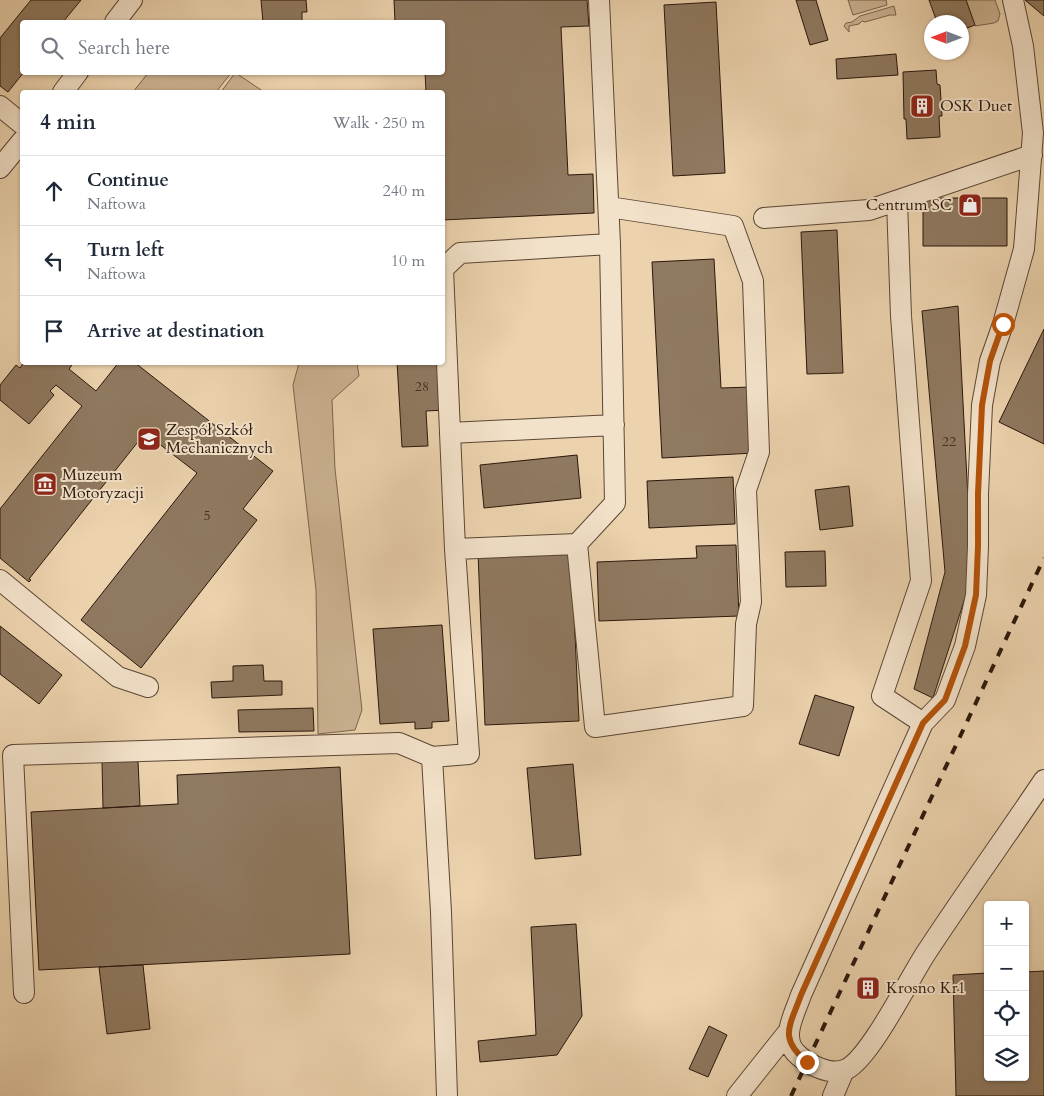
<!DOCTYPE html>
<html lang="en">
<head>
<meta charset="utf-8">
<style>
  :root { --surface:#fff; --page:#f6f6f7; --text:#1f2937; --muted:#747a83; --line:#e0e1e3 }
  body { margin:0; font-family:Cardo,serif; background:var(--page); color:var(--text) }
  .controls { position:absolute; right:15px; bottom:15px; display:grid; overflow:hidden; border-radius:5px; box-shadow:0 1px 4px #0004 }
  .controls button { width:45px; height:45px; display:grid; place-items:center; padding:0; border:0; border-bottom:1px solid var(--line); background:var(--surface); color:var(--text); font:25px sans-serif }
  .compass { position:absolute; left:924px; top:15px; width:45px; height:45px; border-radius:50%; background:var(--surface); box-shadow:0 1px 4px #0004; rotate:270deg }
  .stop { position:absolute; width:15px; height:15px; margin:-11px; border:4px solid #b45309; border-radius:50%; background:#fff }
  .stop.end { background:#b45309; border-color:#fff; box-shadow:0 1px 5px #0008 }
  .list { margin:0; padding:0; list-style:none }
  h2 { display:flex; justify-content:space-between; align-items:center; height:65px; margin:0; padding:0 20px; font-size:21px }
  h2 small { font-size:16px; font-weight:400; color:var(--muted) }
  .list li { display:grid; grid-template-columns:32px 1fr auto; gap:15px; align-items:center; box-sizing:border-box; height:70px; padding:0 20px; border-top:1px solid var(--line) }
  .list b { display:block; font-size:19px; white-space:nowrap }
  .list p { margin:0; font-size:16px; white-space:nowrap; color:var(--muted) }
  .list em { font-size:16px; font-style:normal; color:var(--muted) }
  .icon { flex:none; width:28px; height:28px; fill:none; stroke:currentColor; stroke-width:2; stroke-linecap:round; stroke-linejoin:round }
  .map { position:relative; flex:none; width:1044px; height:1096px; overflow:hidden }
  .search { position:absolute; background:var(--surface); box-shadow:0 1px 4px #0004; left:20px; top:20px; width:425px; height:55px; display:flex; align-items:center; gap:12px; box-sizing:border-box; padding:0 18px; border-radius:5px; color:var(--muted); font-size:19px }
  .panel { position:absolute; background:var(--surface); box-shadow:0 1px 4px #0004; left:20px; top:90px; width:425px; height:275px; border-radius:5px }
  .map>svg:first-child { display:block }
</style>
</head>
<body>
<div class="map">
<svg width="1044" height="1096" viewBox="0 0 1044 1096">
  <rect width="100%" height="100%" fill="#ecd3ae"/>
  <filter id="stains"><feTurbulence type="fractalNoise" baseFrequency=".004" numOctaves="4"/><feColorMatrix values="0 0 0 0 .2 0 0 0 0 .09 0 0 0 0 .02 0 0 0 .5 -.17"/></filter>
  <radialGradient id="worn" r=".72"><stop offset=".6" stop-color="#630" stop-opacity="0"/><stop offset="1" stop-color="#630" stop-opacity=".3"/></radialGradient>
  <path fill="#cbb392" stroke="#7a654e" d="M848,0H886L887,5L853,15Z
    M966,0H995L1000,14L998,21L994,23L975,26Z
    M894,6L896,15H890L865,22L862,21L859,24L849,26V32L844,26L846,23L852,22L860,16Z
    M148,73V72L231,73L216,92H133Z
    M235,73H236L264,92H221Z
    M299,363H357L359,376L332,400L335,469L362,710L355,730L318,734L316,590L293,385Z"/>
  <path fill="#8f7960" stroke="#2a170b" d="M31,0H81L63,22H22L24,72L8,92L0,86V38Z
    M261,0H306L307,12H302V22H263Z
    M394,0H587L589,26L561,27L568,175L593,174L594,213L442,220V92H426L425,72H442V22H395Z
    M796,0H816L828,40L810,45Z
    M929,0H966L975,25L962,30V22H937Z
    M1025,0H1044V16L1026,1Z
    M716,2L725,173L673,176L664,5Z
    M896,54L898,75L837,79L836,59Z
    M936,70L937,84L940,85L942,116H939L940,137L907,139L906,119H904L903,72Z
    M923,198H1007V246H923Z
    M837,230L843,373L807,374L801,232Z
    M714,259L721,388L751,387L754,453L662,458L652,262Z
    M958,306L972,576L933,698L914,689L945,572L922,311Z
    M1044,329V444L999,422Z
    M24,362H74L69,369L96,391L119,362H134L273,471L243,509L257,520L141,668L81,620L197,473L145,433L29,579L31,580L29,582L0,558V509L82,406L56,385L50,391L54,395L29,424L0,400V385L16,365L20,368Z
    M397,362H442L446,410L426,411L428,446L402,447Z
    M577,455L581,498L484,508L480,465Z
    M733,477L735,524L649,528L647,481Z
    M849,486L853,526L820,530L815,490Z
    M736,545L739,616L599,621L597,562L697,558L696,546Z
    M571,549L579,721L485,725L478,553Z
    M825,551L826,586L786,587L785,552Z
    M442,625L449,721L432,722V728L415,729V722L380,724L373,629Z
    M0,626L62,675L39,704L0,674Z
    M263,665L264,681H282V695L212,698L211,682L233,681V666Z
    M815,695L854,707L839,756L799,744Z
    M313,708L314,731L239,732L238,710Z
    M138,761L140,806L103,808L102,762Z
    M573,764L581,855L535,859L527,768Z
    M340,767L350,954L39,970L31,812L178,804L177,775Z
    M576,924L582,1016L557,1055L480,1062L478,1041L536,1035L531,927Z
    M143,965L150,1029L107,1034L99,967Z
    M1044,971V1096H956L953,975L988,973V1077H1025V972Z
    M865,977L879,984L871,999L857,992Z
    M709,1026L727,1035L708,1077L689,1069Z"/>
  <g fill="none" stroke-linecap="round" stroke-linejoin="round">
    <g stroke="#5a4634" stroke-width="22">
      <path id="minor" d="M1013,0L1023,46L1033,133L1024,249L1003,324L990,361L982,405L978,494V546L976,595L965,646L945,700L923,723L801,995C795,1013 781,1036 795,1052C806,1064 831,1077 847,1069C871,1056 909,979 926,953C964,895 1005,838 1044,780
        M115,22L132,0
        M63,92L78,72
        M0,106L22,124
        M0,168L22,141
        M897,201L901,316L921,581L882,696L923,723
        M764,218L869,210L1032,155
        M450,433L614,425
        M577,544L595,727L743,706L746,624L751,602L746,490L759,452L753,281L733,226L609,207
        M455,549L577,544L615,503L610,244L599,0
        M0,580L118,677L148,687
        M432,757L441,912L447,1096
        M24,993L13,755L399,743L432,757L469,754L455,549L443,269L460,253L610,244
        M737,1096L788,1032
        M833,1096L844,1070"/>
    </g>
    <use href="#minor" stroke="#f3e2ca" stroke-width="20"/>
    <path stroke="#2a170b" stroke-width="4" stroke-dasharray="9 9" stroke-linecap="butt" d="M791,1096L1044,558"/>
  </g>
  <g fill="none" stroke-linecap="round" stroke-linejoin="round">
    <path stroke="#b45309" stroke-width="6" d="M807,1062C778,1038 790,1026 801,995L923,723L945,700L965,646L976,595L978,546V494L982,405L990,361L1003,324"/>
  </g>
  <defs>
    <g id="building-square" transform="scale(1.25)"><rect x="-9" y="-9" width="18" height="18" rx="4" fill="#8f2418" stroke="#f3e2ca"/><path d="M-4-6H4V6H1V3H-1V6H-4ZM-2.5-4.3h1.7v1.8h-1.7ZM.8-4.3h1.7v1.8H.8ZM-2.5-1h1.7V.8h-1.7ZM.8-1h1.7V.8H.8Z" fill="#fff"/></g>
    <g id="shop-square" transform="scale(1.25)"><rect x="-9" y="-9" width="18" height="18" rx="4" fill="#8f2418" stroke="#f3e2ca"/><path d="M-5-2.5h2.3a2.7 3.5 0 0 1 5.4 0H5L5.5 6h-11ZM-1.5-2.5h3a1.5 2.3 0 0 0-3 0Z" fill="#fff"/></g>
    <g id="school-square" transform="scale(1.25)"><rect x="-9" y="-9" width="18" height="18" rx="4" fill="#8f2418" stroke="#f3e2ca"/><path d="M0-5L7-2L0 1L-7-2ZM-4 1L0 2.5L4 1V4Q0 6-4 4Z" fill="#fff"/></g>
    <g id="museum-square" transform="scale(1.25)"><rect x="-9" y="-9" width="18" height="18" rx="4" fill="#8f2418" stroke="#f3e2ca"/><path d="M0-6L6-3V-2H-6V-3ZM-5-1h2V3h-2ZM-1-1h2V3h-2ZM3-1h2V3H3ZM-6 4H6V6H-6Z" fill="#fff"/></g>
  </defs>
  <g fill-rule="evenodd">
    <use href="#building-square" x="922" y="106"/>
    <use href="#shop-square" x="970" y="205"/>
    <use href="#school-square" x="149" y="439"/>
    <use href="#museum-square" x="45" y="484"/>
    <use href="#building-square" x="868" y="988"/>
  </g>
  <g text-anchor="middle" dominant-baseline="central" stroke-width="4" stroke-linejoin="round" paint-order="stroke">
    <g font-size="14" fill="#433020">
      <text x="422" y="386">28</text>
      <text x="949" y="441">22</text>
      <text x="207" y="515">5</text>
    </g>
    <g font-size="16" fill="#2a170b" stroke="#f3e2ca" text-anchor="start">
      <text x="940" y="106">OSK Duet</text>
      <text x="952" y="205" text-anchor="end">Centrum SC</text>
      <text x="166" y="430">Zespół Szkół<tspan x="166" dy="18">Mechanicznych</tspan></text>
      <text x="62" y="475">Muzeum<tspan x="62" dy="18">Motoryzacji</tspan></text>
      <text x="886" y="988">Krosno Kr1</text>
    </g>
  </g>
  <rect width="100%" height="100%" filter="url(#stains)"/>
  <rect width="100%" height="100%" fill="url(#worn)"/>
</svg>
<div class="controls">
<button>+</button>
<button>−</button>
<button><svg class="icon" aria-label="locate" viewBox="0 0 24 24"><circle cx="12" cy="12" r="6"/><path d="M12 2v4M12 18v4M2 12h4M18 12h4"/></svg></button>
<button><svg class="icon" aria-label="layers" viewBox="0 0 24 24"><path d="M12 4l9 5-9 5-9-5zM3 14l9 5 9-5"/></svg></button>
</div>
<svg class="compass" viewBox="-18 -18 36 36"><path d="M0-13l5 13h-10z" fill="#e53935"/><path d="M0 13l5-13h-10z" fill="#747a83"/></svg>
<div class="stop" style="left:1003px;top:324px"></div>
<div class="stop end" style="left:807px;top:1062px"></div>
<div class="search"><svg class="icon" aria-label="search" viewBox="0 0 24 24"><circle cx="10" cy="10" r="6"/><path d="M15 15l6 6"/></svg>Search here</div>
<section class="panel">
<h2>4 min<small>Walk · 250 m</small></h2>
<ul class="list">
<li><svg class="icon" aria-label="ahead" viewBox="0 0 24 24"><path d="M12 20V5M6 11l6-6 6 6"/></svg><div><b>Continue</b><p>Naftowa</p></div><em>240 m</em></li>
<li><svg class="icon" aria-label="left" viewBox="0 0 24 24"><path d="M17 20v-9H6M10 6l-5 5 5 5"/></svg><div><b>Turn left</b><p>Naftowa</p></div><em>10 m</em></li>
<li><svg class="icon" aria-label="arrive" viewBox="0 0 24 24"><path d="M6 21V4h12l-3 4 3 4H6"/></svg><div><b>Arrive at destination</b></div></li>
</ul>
</section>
</div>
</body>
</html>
